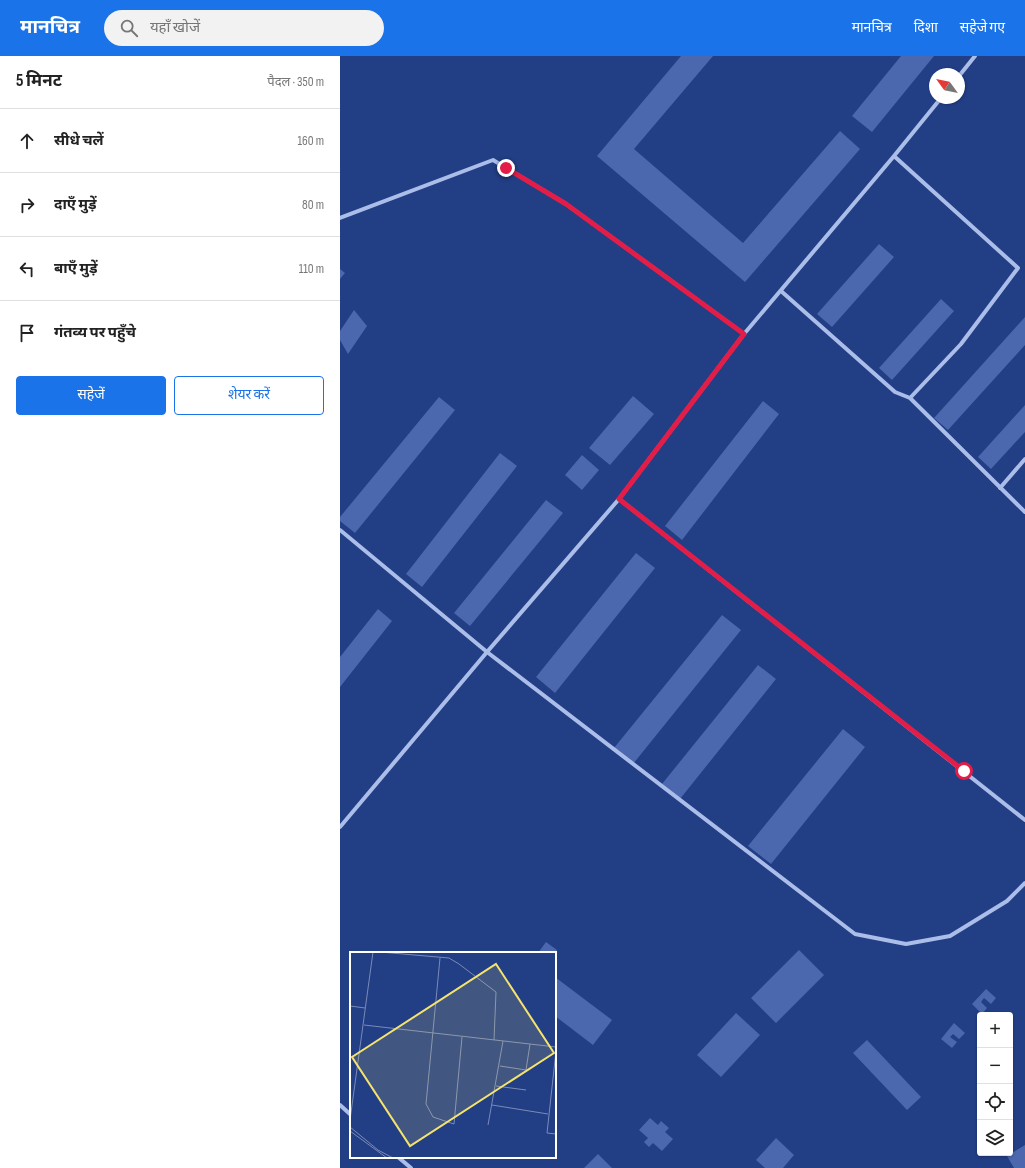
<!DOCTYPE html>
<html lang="hi">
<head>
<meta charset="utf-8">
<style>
  :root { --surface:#fff; --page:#f2f2f2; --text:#222; --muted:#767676; --line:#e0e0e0; --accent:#1a73e8 }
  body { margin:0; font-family:"Sofia Sans Condensed","Noto Sans Devanagari",sans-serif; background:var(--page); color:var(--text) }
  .controls { position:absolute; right:12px; bottom:12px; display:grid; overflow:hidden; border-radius:4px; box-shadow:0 1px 3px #0004 }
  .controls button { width:36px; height:36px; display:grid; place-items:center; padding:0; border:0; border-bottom:1px solid var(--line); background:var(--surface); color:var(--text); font:20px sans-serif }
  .compass { position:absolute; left:589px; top:12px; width:36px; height:36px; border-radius:50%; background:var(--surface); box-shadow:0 1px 3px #0004; rotate:303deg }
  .stop { position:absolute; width:12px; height:12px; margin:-9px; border:3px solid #e11d48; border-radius:50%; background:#fff }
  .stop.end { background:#e11d48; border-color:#fff; box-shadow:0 1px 4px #0008 }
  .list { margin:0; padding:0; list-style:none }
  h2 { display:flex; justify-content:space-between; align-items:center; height:52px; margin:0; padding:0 16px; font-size:17px }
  h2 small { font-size:13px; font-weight:400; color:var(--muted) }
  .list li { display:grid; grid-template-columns:26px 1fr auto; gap:12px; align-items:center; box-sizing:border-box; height:64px; padding:0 16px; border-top:1px solid var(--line) }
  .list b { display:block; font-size:15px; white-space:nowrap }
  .list em { font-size:13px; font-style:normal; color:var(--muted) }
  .actions { display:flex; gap:8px; padding:12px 16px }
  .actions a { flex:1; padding:9px 0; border:1px solid var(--accent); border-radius:4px; text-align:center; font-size:14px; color:var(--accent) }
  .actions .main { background:var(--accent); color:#fff }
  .icon { flex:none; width:22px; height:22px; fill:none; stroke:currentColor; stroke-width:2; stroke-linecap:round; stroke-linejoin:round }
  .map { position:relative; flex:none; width:685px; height:1112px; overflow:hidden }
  header { display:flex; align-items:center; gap:24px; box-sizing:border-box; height:56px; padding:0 20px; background:var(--accent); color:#fff }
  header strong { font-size:19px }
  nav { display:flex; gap:22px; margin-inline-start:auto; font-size:14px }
  .search { width:280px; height:36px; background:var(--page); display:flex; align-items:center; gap:10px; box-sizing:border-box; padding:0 14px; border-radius:22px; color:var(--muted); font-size:15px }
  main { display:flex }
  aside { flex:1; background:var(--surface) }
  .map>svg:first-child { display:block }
</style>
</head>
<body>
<header>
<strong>मानचित्र</strong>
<div class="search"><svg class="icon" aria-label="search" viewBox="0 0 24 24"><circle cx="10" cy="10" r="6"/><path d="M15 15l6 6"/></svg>यहाँ खोजें</div>
<nav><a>मानचित्र</a><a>दिशा</a><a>सहेजे गए</a></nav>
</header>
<main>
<aside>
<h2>5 मिनट<small>पैदल · 350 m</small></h2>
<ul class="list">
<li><svg class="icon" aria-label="ahead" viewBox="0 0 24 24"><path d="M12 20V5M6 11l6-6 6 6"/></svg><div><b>सीधे चलें</b></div><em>160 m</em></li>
<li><svg class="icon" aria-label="right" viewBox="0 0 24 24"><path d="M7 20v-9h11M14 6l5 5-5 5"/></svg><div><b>दाएँ मुड़ें</b></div><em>80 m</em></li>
<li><svg class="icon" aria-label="left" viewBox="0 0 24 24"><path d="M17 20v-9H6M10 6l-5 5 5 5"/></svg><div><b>बाएँ मुड़ें</b></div><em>110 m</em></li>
<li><svg class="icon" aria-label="arrive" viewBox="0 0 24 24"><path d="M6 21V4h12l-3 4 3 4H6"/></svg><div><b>गंतव्य पर पहुँचे</b></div></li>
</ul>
<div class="actions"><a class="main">सहेजें</a><a>शेयर करें</a></div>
</aside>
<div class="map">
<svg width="685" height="1112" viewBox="0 0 685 1112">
  <rect width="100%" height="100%" fill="#223e85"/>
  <path fill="#4b67ad" d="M341,0H373L294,93L403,187L500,75L520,93L405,226L257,100Z
    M561,0H594L532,76L512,60Z
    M539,188L554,201L492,271L477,258Z
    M0,213L5,217L0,223Z
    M601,243L614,255L552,324L539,312Z
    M14,254L27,270L8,298L0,284V275Z
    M685,261V289L608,374L594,362Z
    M293,340L314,358L270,409L249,392Z
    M99,341L115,354L15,477L0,465V461Z
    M423,345L439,358L342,484L325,470Z
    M685,349V376L651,413L638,401Z
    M160,397L177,410L82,531L66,518Z
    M242,399L259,414L242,434L225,419Z
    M206,444L223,457L130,570L114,557Z
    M296,497L315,512L215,637L196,621Z
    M38,553L52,565L0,631V601Z
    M382,559L401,574L293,708L274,692Z
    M418,609L436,623L340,743L322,728Z
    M503,673L525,691L431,808L408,790Z
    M206,886L217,894L215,897H198Z
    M459,894L484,919L436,967L411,942Z
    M215,921L272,964L253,989L215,960Z
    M646,933L656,942L651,948L644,942L641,946L647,952L642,958L632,948Z
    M396,957L420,979L381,1021L357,999Z
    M614,967L625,977L619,983L613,978L610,981L617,986L612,992L601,983Z
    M527,984L581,1041L567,1054L513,997Z
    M310,1062L318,1069L321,1065L329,1072L325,1076L333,1083L322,1095L313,1087L309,1091L304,1086L308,1082L299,1074Z
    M436,1082L454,1099L443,1112H425L416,1104Z
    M685,1089V1112H674L667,1100Z
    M258,1098L272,1112H244Z"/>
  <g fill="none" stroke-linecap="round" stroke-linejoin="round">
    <path stroke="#abbde9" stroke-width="4" d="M619,20L635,0
      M554,100L678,212L621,288L570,342
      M0,162L153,104L226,148L404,278
      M441,235L555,336L570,342L685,456
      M660,432L685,403
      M279,443L685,764
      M0,474L147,596L515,878L566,888L610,880L667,845L685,827
      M0,771L147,596L279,443L404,278L554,100L601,42
      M0,1049L11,1059
      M58,1101L71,1112"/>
  </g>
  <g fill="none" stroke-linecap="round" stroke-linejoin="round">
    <path stroke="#e11d48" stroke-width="5" d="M166,112L226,148L404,278L279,443L624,715"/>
  </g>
  <g transform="translate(10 896)">
    <rect width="206" height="206" fill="#223e85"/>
    <path fill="none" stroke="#7a8bb6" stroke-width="1" d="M30,0L99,6L109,12L146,40L144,88M90,6L76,152L83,165L104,172L112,85M0,54L15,56M14,73L206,95M206,99L197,181L206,182M150,114L176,118L180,92M146,134L176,138M142,153L198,162M0,168L23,0M138,173L153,89M0,175L28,198L43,206M0,179L37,206"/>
    <path fill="#f5e36d" fill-opacity="0.15" stroke="#f5e36d" stroke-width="2" d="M146,12L204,101L60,194L2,105Z"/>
    <rect width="206" height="206" fill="none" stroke="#fff" stroke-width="2"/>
  </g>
</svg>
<div class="controls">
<button>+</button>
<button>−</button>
<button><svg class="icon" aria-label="locate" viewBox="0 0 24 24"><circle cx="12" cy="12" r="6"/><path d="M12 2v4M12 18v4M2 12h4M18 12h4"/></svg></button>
<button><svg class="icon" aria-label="layers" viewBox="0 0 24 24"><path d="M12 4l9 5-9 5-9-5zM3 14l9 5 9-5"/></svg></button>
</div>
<svg class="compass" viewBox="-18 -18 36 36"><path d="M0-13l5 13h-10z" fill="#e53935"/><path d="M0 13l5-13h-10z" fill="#767676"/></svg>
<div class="stop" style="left:624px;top:715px"></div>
<div class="stop end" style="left:166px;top:112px"></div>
</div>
</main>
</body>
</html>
